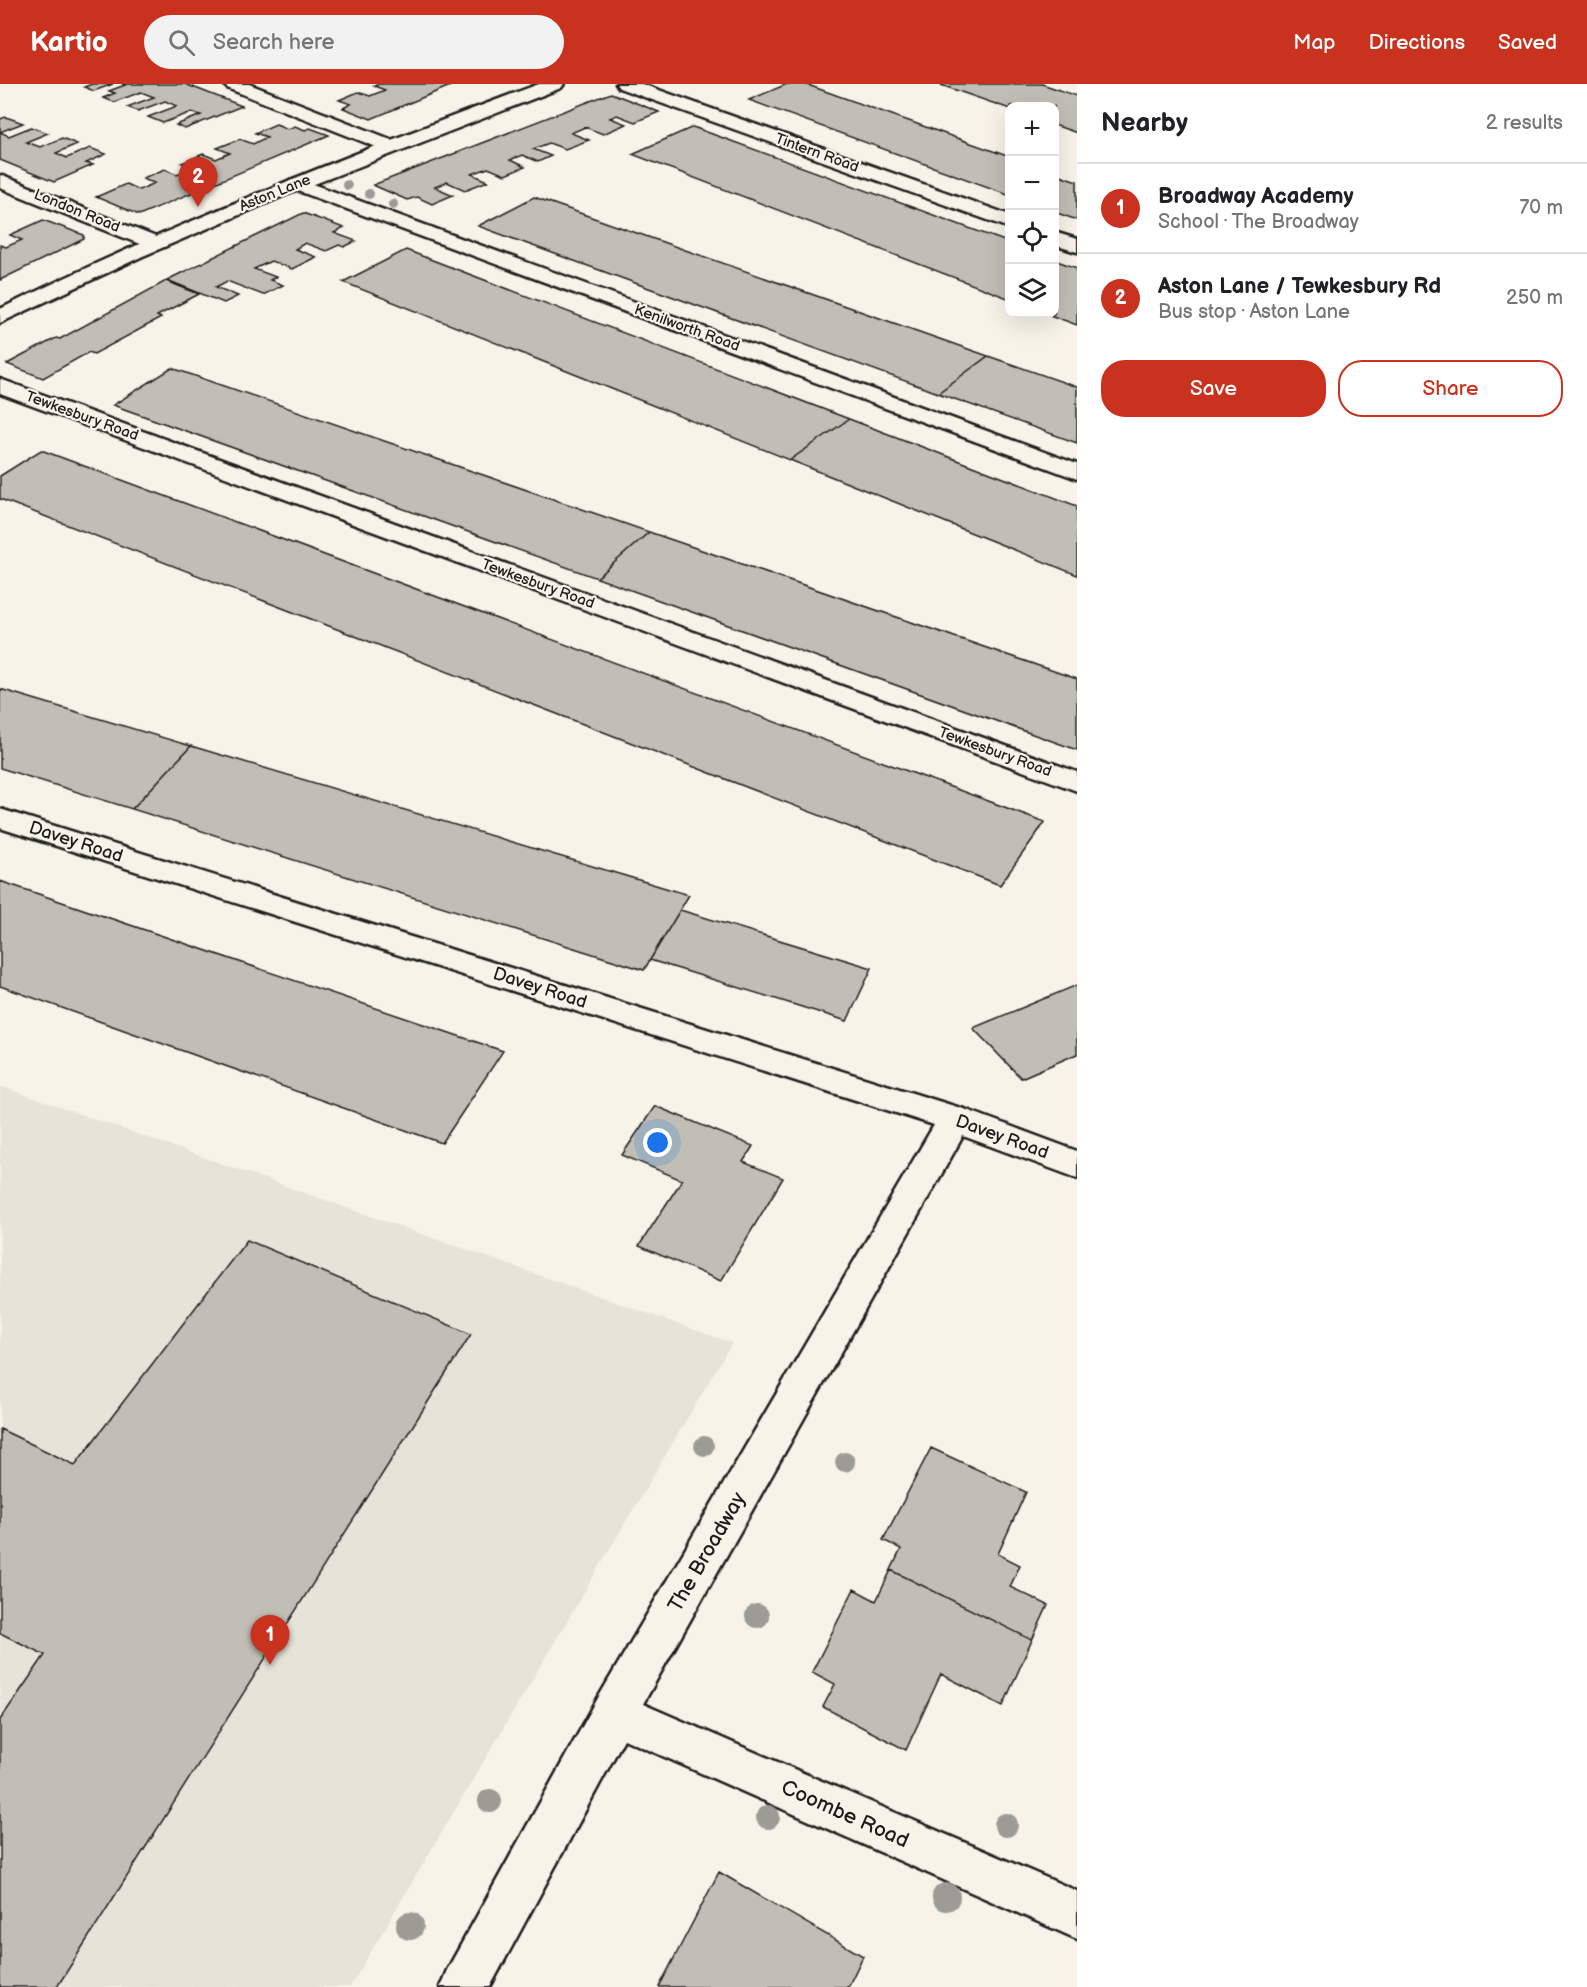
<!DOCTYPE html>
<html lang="en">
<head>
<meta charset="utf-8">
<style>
  :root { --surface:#fff; --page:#f2f2f2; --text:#202124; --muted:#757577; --line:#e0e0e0; --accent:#c8321e }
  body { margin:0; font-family:"Balsamiq Sans",sans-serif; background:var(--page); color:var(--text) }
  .controls { position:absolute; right:18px; top:18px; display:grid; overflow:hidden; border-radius:12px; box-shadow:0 6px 24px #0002 }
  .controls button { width:54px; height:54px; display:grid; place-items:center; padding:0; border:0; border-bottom:2px solid var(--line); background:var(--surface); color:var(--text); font:30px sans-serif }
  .you { position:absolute; left:658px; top:1059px; width:21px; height:21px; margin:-15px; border:4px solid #fff; border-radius:50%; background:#1a73e8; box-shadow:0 0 0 9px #1a73e833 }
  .badge { display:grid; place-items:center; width:39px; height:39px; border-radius:50%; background:var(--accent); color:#fff; font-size:20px; font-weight:700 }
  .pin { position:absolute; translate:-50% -50px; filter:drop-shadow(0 2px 3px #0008) }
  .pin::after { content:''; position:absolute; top:32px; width:21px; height:18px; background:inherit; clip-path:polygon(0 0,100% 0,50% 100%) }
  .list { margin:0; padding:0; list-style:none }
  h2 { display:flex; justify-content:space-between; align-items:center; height:78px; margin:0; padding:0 24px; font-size:26px }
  h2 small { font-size:20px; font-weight:400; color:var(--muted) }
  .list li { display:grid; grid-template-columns:39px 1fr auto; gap:18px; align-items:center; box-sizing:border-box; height:90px; padding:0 24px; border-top:2px solid var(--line) }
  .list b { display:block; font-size:22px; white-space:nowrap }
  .list p { margin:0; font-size:20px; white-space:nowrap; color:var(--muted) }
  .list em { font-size:20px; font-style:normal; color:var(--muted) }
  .actions { display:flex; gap:12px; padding:18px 24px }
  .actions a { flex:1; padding:14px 0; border:2px solid var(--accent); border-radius:24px; text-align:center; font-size:21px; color:var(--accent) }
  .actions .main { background:var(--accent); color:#fff }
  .icon { flex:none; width:33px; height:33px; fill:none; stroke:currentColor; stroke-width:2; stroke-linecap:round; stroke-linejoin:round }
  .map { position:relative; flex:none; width:1077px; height:1903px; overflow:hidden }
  header { display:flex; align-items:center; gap:36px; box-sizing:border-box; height:84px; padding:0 30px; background:var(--accent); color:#fff }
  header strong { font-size:28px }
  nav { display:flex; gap:33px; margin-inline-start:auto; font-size:21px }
  .search { width:420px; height:54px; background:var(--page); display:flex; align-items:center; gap:15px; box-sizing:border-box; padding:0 21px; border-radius:33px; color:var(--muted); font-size:22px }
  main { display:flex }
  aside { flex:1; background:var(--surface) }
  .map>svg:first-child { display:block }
</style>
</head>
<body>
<header>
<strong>Kartio</strong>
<div class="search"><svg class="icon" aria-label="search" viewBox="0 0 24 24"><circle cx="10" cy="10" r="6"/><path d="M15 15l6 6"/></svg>Search here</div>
<nav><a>Map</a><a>Directions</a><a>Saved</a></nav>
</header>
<main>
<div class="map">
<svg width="1077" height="1903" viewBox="0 0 1077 1903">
  <rect width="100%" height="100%" fill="#f7f3e8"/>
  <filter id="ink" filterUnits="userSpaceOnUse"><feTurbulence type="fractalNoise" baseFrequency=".0167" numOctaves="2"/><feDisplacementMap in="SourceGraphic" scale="12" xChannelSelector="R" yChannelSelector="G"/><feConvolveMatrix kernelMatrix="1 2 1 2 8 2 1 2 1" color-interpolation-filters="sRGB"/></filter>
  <g filter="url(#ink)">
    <path fill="#e6e3d9" d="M0,1002L732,1259L350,1903H0Z"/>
    <path fill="#c0beb5" stroke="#1c1c1c" stroke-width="1.5" d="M92,0H113L94,7L84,3Z
      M122,0H185L242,22L185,45L176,41L201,31L192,28L163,39L148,33L177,22L165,17L138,27L127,23L154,13L141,8L114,18L103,14L115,9L109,7L125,1Z
      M379,0H455L371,35L343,24L351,20L339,16L358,8L370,12L385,6L374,2Z
      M787,0H805L1010,73V111L749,16Z
      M938,0H1042L1077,12V49L1054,41V22H1010V25Z
      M611,9L659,28L635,38L617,31L610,34L626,40L603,50L585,43L571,49L589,56L565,65L549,59L533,65L551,72L538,78L522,71L510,76L525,83L505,91L488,84L472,90L488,97L465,106L447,98L435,103L453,111L432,120L417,113L407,116L373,101Z
      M6,33L23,39L0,48V35Z
      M276,40L288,45L295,42L305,46L310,44L329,51L139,131L96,113L126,100L139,106L155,99L143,94L165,85L177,90L193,83L182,79L203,70L216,75L230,69L217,64L240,55L253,60L267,53L255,49Z
      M31,43L48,49L26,58L40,63L62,54L77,60L56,69L67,74L90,64L106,70L86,79L93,81L54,98L0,76V48L9,52Z
      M693,43L1010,159V215L632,70Z
      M1054,89L1077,97V136L1054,128Z
      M534,113L988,272L938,309L478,142Z
      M303,129L344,144L334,149L356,157L344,163L339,161L326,167L305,159L295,165L316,173L292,185L271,177L254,185L276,193L270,196L283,201L263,211L227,197L216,203L238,212L224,219L167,196Z
      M43,136L84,151V155L0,196V161L6,163L22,156L10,151Z
      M406,166L849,335L790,376L343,198Z
      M1054,176L1077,184V241L1047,230H1054Z
      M166,197L199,210L157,232L161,234L94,270L89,268L43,294L7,280L56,254L60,255Z
      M988,272L1077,303V359L938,309Z
      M172,284L649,448L597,494L113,321Z
      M849,335L1077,422V491L790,376Z
      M41,366L1045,738L1000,801L0,415V392Z
      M649,448L1077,595V666L597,494Z
      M0,605L191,662L132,725L0,684Z
      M191,662L689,811L644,886L132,725Z
      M0,797L503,967L442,1059L0,902Z
      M680,826L872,884L847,937L650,876Z
      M1077,901V970L1021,994L973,944Z
      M655,1022L753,1062L743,1078L783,1094L721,1197L639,1162L682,1096L622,1071Z
      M247,1156L471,1250L57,1903H0V1636L45,1571L0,1549V1345L75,1381Z
      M931,1364L1026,1408L998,1470L1020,1481L1010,1503L1048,1521L1032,1556L891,1486L901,1465L883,1456Z
      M891,1486L1032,1556L1003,1622L941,1590L906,1666L823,1623L835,1600L812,1588L854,1505L876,1517Z
      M719,1788L863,1872L848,1903H659Z"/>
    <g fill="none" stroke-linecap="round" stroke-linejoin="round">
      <g stroke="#1c1c1c" stroke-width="5">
        <path id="minor" d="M224,0H249L398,58L400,62L398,66H384L227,4Z
          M616,0H642L1010,131V144L619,4Z
          M0,91L161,155L164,159L161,163H147L0,104Z
          M297,94L1077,380V395L290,104L287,100L290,96Z
          M1054,148L1077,155V168L1054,161Z
          M0,295L1077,688V707L0,310Z
          M0,725L967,1026L1077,1067V1094L963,1052L643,1620L1077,1807V1855L624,1655L490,1903H440L447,1886L598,1614L934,1041L0,744Z"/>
      </g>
      <g stroke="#1c1c1c" stroke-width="5">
        <path id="major" d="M539,0H564L561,4L281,113L143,172L0,239V225C175,139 356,68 539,0Z"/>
      </g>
      <use href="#minor" fill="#f7f3e8" fill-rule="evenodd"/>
      <use href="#major" fill="#f7f3e8" fill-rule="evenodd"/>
    </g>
    <g fill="#9d9b95">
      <circle cx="347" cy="101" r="5"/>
      <circle cx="369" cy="110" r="5"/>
      <circle cx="393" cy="120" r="5"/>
      <circle cx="704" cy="1362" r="10"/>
      <circle cx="845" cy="1378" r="10"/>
      <circle cx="757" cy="1532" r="12"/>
      <circle cx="490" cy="1717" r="12"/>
      <circle cx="768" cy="1733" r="12"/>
      <circle cx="1006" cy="1741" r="12"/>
      <circle cx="946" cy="1813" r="14"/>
      <circle cx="410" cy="1842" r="14"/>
    </g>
  </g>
  <g text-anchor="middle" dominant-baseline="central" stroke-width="4.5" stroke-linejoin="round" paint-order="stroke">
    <g font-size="15" fill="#1c1c1c" stroke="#f7f3e8">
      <text transform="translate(817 69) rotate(20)">Tintern Road</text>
      <text transform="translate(275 109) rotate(-22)">Aston Lane</text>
      <text transform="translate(77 127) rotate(22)">London Road</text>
      <text transform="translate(687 244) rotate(20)">Kenilworth Road</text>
      <text transform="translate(82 332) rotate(20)">Tewkesbury Road</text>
      <text transform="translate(538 500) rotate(20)">Tewkesbury Road</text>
      <text transform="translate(995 668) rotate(20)">Tewkesbury Road</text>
    </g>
    <g font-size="18" fill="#1c1c1c" stroke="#f7f3e8">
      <text transform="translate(76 758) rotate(18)">Davey Road</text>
      <text transform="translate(540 904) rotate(18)">Davey Road</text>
      <text transform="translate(1002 1053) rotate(20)">Davey Road</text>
    </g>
    <g font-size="21" fill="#1c1c1c" stroke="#f7f3e8">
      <text transform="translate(707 1468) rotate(-60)">The Broadway</text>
      <text transform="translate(845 1730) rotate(24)">Coombe Road</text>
    </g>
  </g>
</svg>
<div class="controls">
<button>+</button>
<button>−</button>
<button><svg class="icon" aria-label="locate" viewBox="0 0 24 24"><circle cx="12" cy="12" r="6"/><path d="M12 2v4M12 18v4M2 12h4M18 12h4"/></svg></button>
<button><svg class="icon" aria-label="layers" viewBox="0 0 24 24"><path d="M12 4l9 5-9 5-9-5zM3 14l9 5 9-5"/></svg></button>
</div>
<div class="you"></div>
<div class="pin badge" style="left:270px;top:1581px">1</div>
<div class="pin badge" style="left:198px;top:123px">2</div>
</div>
<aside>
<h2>Nearby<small>2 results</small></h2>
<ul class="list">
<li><span class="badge">1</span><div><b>Broadway Academy</b><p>School · The Broadway</p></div><em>70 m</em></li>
<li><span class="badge">2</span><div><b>Aston Lane / Tewkesbury Rd</b><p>Bus stop · Aston Lane</p></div><em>250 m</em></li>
</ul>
<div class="actions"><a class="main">Save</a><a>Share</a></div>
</aside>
</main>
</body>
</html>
